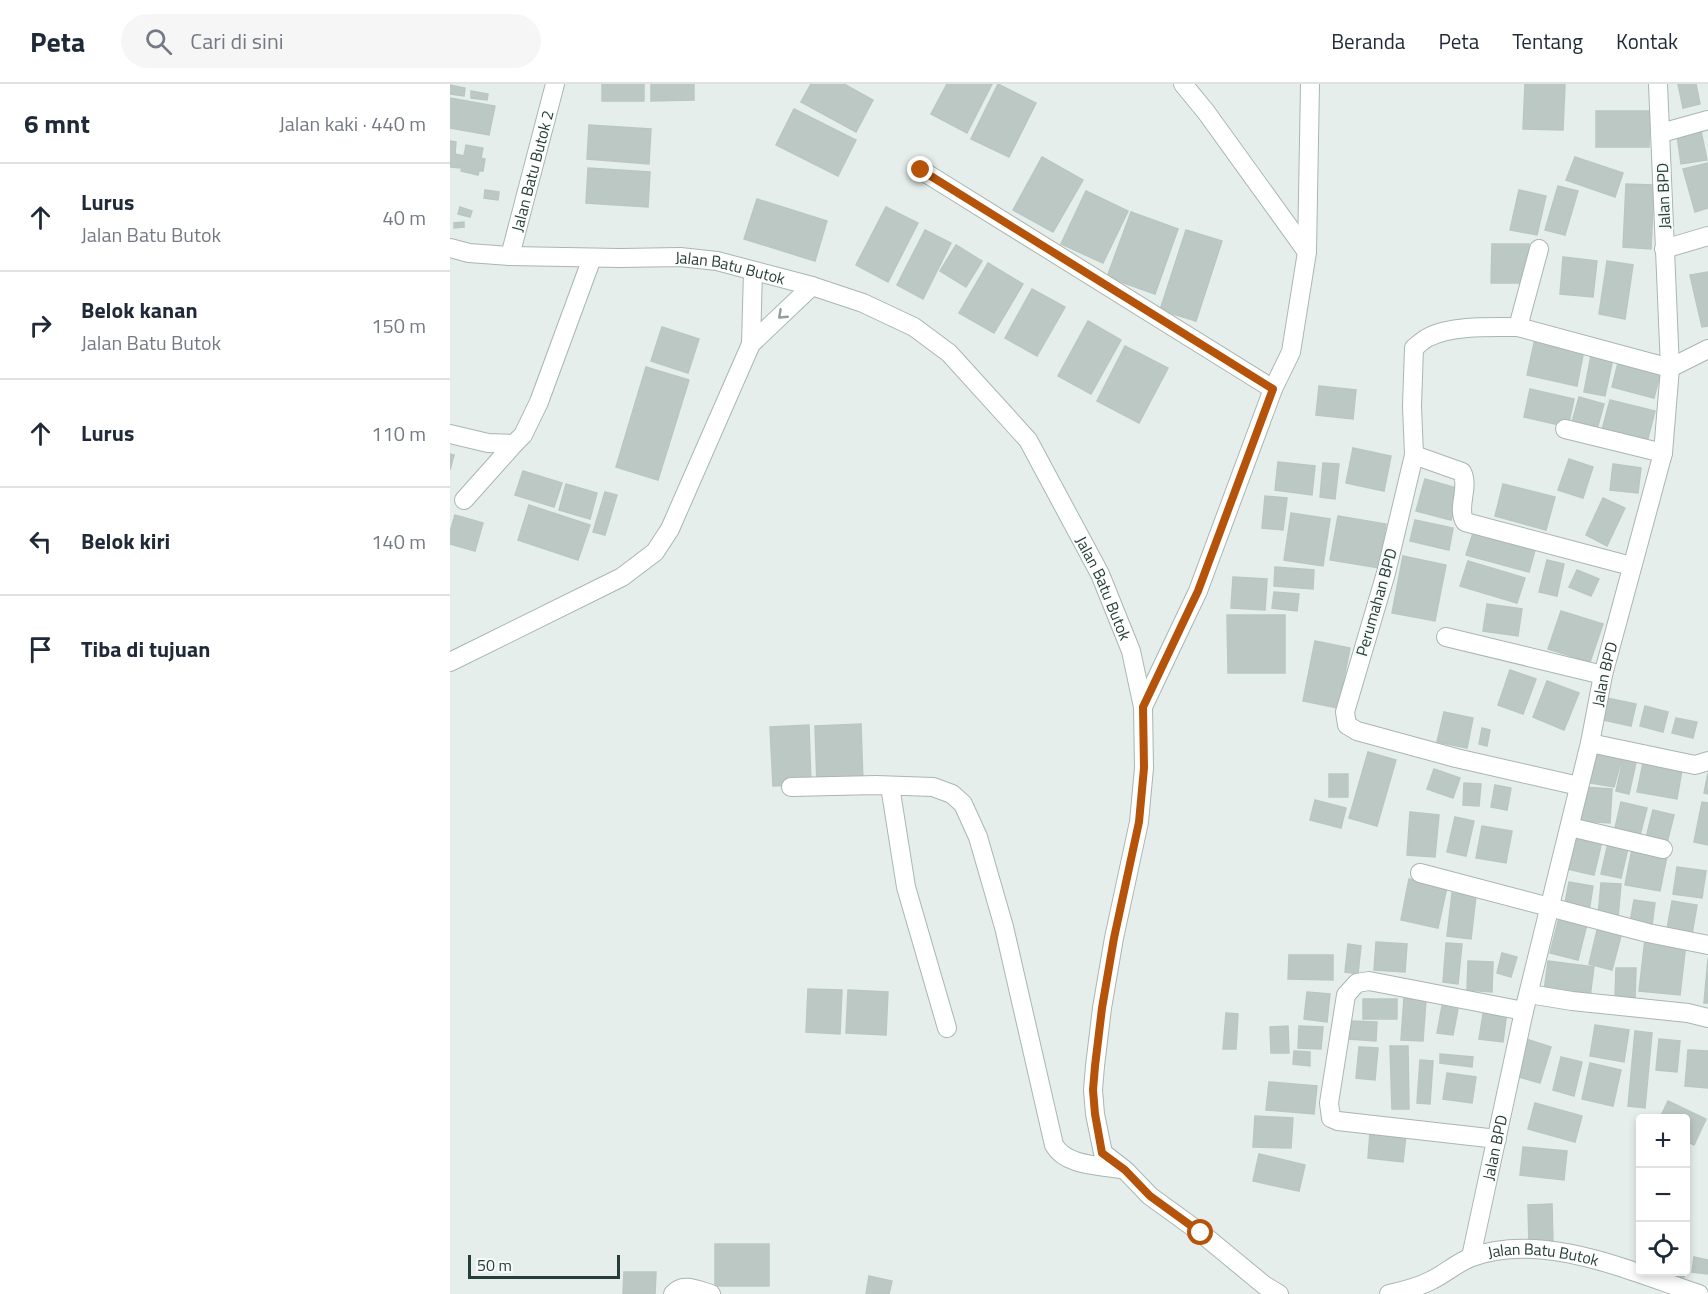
<!DOCTYPE html>
<html lang="id">
<head>
<meta charset="utf-8">
<style>
  :root { --surface:#fff; --page:#f6f6f7; --text:#1f2937; --muted:#747a83; --line:#e0e1e3 }
  body { margin:0; font-family:"Titillium Web",sans-serif; background:var(--page); color:var(--text) }
  .controls { position:absolute; right:18px; bottom:18px; display:grid; overflow:hidden; border-radius:6px; box-shadow:0 3px 9px #0003 }
  .controls button { width:54px; height:54px; display:grid; place-items:center; padding:0; border:0; border-bottom:2px solid var(--line); background:var(--surface); color:var(--text); font:30px sans-serif }
  .scale { position:absolute; left:18px; bottom:15px; width:152px; box-sizing:border-box; padding-left:6px; border:3px solid #263e39; border-top:0; font-size:16px; line-height:21px; white-space:nowrap; color:#263e39; -webkit-text-stroke:4px #f7faf9; paint-order:stroke }
  .stop { position:absolute; width:18px; height:18px; margin:-14px; border:4px solid #b45309; border-radius:50%; background:#fff }
  .stop.end { background:#b45309; border-color:#fff; box-shadow:0 2px 6px #0008 }
  .list { margin:0; padding:0; list-style:none }
  h2 { display:flex; justify-content:space-between; align-items:center; height:78px; margin:0; padding:0 24px; font-size:26px }
  h2 small { font-size:20px; font-weight:400; color:var(--muted) }
  .list li { display:grid; grid-template-columns:39px 1fr auto; gap:18px; align-items:center; box-sizing:border-box; height:108px; padding:0 24px; border-top:2px solid var(--line) }
  .list b { display:block; font-size:22px; white-space:nowrap }
  .list p { margin:0; font-size:20px; white-space:nowrap; color:var(--muted) }
  .list em { font-size:20px; font-style:normal; color:var(--muted) }
  .icon { flex:none; width:33px; height:33px; fill:none; stroke:currentColor; stroke-width:2; stroke-linecap:round; stroke-linejoin:round }
  .map { position:relative; flex:none; width:1258px; height:1210px; overflow:hidden }
  header { display:flex; align-items:center; gap:36px; box-sizing:border-box; height:84px; padding:0 30px; background:var(--surface); border-bottom:2px solid var(--line) }
  header strong { font-size:28px }
  nav { display:flex; gap:33px; margin-inline-start:auto; font-size:21px }
  .search { width:420px; height:54px; background:var(--page); display:flex; align-items:center; gap:15px; box-sizing:border-box; padding:0 21px; border-radius:33px; color:var(--muted); font-size:22px }
  main { display:flex }
  aside { flex:1; background:var(--surface) }
  .map>svg:first-child { display:block }
</style>
</head>
<body>
<header>
<strong>Peta</strong>
<div class="search"><svg class="icon" aria-label="search" viewBox="0 0 24 24"><circle cx="10" cy="10" r="6"/><path d="M15 15l6 6"/></svg>Cari di sini</div>
<nav><a>Beranda</a><a>Peta</a><a>Tentang</a><a>Kontak</a></nav>
</header>
<main>
<aside>
<h2>6 mnt<small>Jalan kaki · 440 m</small></h2>
<ul class="list">
<li><svg class="icon" aria-label="ahead" viewBox="0 0 24 24"><path d="M12 20V5M6 11l6-6 6 6"/></svg><div><b>Lurus</b><p>Jalan Batu Butok</p></div><em>40 m</em></li>
<li><svg class="icon" aria-label="right" viewBox="0 0 24 24"><path d="M7 20v-9h11M14 6l5 5-5 5"/></svg><div><b>Belok kanan</b><p>Jalan Batu Butok</p></div><em>150 m</em></li>
<li><svg class="icon" aria-label="ahead" viewBox="0 0 24 24"><path d="M12 20V5M6 11l6-6 6 6"/></svg><div><b>Lurus</b></div><em>110 m</em></li>
<li><svg class="icon" aria-label="left" viewBox="0 0 24 24"><path d="M17 20v-9H6M10 6l-5 5 5 5"/></svg><div><b>Belok kiri</b></div><em>140 m</em></li>
<li><svg class="icon" aria-label="arrive" viewBox="0 0 24 24"><path d="M6 21V4h12l-3 4 3 4H6"/></svg><div><b>Tiba di tujuan</b></div></li>
</ul>
</aside>
<div class="map">
<svg width="1258" height="1210" viewBox="0 0 1258 1210">
  <rect width="100%" height="100%" fill="#e6eeeb"/>
  <path fill="#bcc8c4" stroke="#b9c7c2" stroke-width="1.5" d="M152,0H194V17H152Z
    M201,0H244V16L201,17Z
    M361,0H394L423,16L406,48L351,18Z
    M497,0H542L517,49L481,30Z
    M548,0L586,19L559,73L521,55Z
    M1075,0H1115L1113,46L1073,45Z
    M1228,0H1246L1250,20L1233,24Z
    M0,1L15,4L14,12L0,10Z
    M21,7L38,10L37,16L21,14Z
    M0,14L45,22L39,51L0,44Z
    M344,25L406,56L388,92L326,61Z
    M1146,27H1200L1199,63H1146Z
    M139,41L201,45L199,80L137,75Z
    M1251,47L1257,76L1231,80L1227,51Z
    M0,57L6,58L5,70L14,72L16,61L33,64L31,74L35,75L33,87H29L28,91L11,87L12,84L0,83Z
    M592,73L633,96L603,148L563,126Z
    M1125,73L1173,89L1165,113L1116,96Z
    M1258,79V124L1245,128L1233,85Z
    M138,84L200,88L198,123L136,119Z
    M1176,100L1204,101L1201,165L1173,163Z
    M1108,102L1128,107L1115,151L1095,146Z
    M35,106L49,108L48,116L34,114Z
    M1069,106L1096,112L1087,151L1060,146Z
    M636,107L678,127L653,179L611,160Z
    M307,115L377,137L365,177L294,155Z
    M10,123L22,127L20,133L8,130Z
    M436,123L468,139L438,198L406,181Z
    M681,128L728,145L705,210L657,193Z
    M14,138V143L4,144V139Z
    M475,146L501,159L473,215L447,201Z
    M736,146L772,157L746,237L710,226Z
    M1042,160H1079L1078,199H1041Z
    M506,161L532,177L516,203L490,187Z
    M1113,173L1147,177L1143,213L1110,210Z
    M1157,177L1183,181L1175,235L1149,230Z
    M538,179L573,200L544,249L509,229Z
    M1258,188V242L1252,243L1240,191Z
    M582,205L615,223L587,272L555,254Z
    M638,237L671,256L641,310L608,292Z
    M212,243L249,255L238,289L201,277Z
    M1085,255L1134,266L1127,302L1077,291Z
    M675,262L718,284L689,339L647,317Z
    M1142,266L1164,270L1155,312L1134,308Z
    M1170,271L1212,283L1204,314L1162,303Z
    M196,283L239,296L208,396L166,383Z
    M869,302L906,306L903,335L866,331Z
    M1080,305L1124,315L1118,343L1074,333Z
    M1129,313L1154,320L1147,345L1122,338Z
    M1160,316L1205,327L1197,358L1152,346Z
    M903,364L941,372L934,407L896,399Z
    M0,370L4,371L0,386Z
    M1119,375L1143,383L1133,414L1108,406Z
    M828,378L865,382L862,411L825,406Z
    M873,379L889,380L885,415L870,413Z
    M1163,380L1191,384L1188,409L1160,406Z
    M73,387L112,399L104,423L65,411Z
    M975,395L1010,405L1001,436L966,427Z
    M116,400L147,409L140,435L109,426Z
    M1053,400L1105,413L1096,446L1045,432Z
    M155,408L167,411L155,451L143,448Z
    M815,412L837,414L833,446L812,444Z
    M1153,414L1175,424L1157,462L1136,451Z
    M79,421L140,441L128,476L68,456Z
    M841,429L880,435L873,482L834,476Z
    M5,431L33,439L25,467L0,460V448Z
    M888,432L936,440L929,484L880,476Z
    M965,436L1003,444L999,466L960,457Z
    M1023,449L1085,466L1079,488L1016,471Z
    M953,472L996,481L985,537L942,529Z
    M1097,476L1114,480L1107,512L1089,508Z
    M1018,477L1075,494L1067,519L1010,502Z
    M825,483L864,486L863,505L824,502Z
    M1127,486L1149,495L1141,512L1119,503Z
    M783,493L817,495L815,526L781,524Z
    M824,508L849,510L847,527L822,524Z
    M1037,520L1072,525L1068,552L1033,547Z
    M1111,527L1153,540L1140,578L1098,565Z
    M777,531H835V589H778Z
    M865,557L900,564L888,624L853,617Z
    M1060,586L1086,595L1073,630L1048,621Z
    M1097,597L1129,609L1114,646L1083,633Z
    M1157,614L1186,620L1181,642L1153,636Z
    M1195,622L1218,628L1213,648L1190,642Z
    M994,628L1023,634L1017,664L987,658Z
    M1226,634L1247,638L1243,654L1222,649Z
    M411,640L413,699L367,701L365,642Z
    M359,641L361,700L323,702L320,643Z
    M1032,644L1040,646L1037,662L1029,660Z
    M918,668L946,676L927,742L899,734Z
    M1148,668L1172,674L1164,703L1140,699Z
    M1174,671L1187,674L1179,710L1166,707Z
    M1193,679L1232,686L1227,715L1187,708Z
    M984,685L1010,694L1003,714L977,705Z
    M1258,689V710L1254,709Z
    M879,690H898V713H879Z
    M1014,699L1031,700L1029,722L1013,721Z
    M1045,701L1061,704L1057,726L1041,723Z
    M1133,703L1162,705L1160,739L1131,737Z
    M865,716L896,724L891,744L860,736Z
    M1171,718L1197,724L1190,751L1165,744Z
    M1252,718L1258,719V761L1244,758Z
    M1203,726L1224,731L1217,759L1196,754Z
    M960,728L989,731L985,773L957,771Z
    M1005,733L1024,737L1016,772L997,768Z
    M1032,742L1062,747L1056,779L1026,774Z
    M1125,751L1152,757L1144,791L1117,785Z
    M1159,755L1179,760L1171,794L1151,790Z
    M1182,765L1217,772L1210,807L1175,801Z
    M1227,783L1256,787L1252,814L1223,810Z
    M959,795L997,803L988,844L951,836Z
    M1119,798L1143,802L1139,828L1114,824Z
    M1151,799L1171,800L1168,834L1148,832Z
    M1002,809L1026,812L1021,855L997,852Z
    M1184,816L1205,819L1202,841L1180,838Z
    M1222,817L1247,821L1242,850L1217,845Z
    M1110,830L1138,836L1128,876L1100,869Z
    M1148,842L1172,848L1162,886L1139,880Z
    M1195,855L1236,859L1230,911L1189,907Z
    M926,858L957,860L955,888L924,886Z
    M996,859L1012,860L1008,900L993,898Z
    M898,860L911,862L908,890L895,888Z
    M1052,869L1067,873L1061,893L1047,889Z
    M839,871H883V896L838,895Z
    M1258,874V919H1254Z
    M1018,877L1043,878L1042,908L1017,906Z
    M1098,877L1144,883L1140,913L1094,907Z
    M1166,884H1186L1185,914L1165,913Z
    M358,905L392,906L390,950L356,948Z
    M398,906L438,908L436,951L396,949Z
    M857,908L880,910L877,938L854,935Z
    M954,914L976,916L973,957L951,956Z
    M913,915H947V935H913Z
    M992,922L1008,925L1003,951L987,949Z
    M1034,924L1057,927L1053,958L1029,955Z
    M776,929L788,930L786,965H773Z
    M899,937L927,938L926,957L898,955Z
    M1145,941L1179,946L1174,978L1140,972Z
    M838,942L839,969H821L820,943Z
    M849,942L873,943L871,965L848,964Z
    M1185,947L1202,949L1195,1024L1178,1022Z
    M1076,955L1101,963L1090,999L1065,992Z
    M1209,955L1230,957L1227,988L1206,986Z
    M940,962H958L959,1025H942Z
    M909,963L928,964L925,996L906,994Z
    M1238,966L1258,967V1004L1235,1002Z
    M844,967L860,968V982L843,980Z
    M990,970L1023,973L1022,983L990,979Z
    M1111,973L1132,978L1124,1012L1103,1006Z
    M970,976L983,977L980,1020L967,1019Z
    M1140,979L1171,986L1163,1022L1132,1015Z
    M997,989L1026,993L1022,1019L993,1015Z
    M819,998L867,1002L864,1030L816,1026Z
    M1218,1017L1256,1035L1244,1061L1236,1057V1034H1210Z
    M1085,1019L1132,1032L1125,1058L1078,1045Z
    M805,1032L843,1034L841,1064L803,1063Z
    M920,1048L956,1051L953,1078L918,1074Z
    M1073,1063L1117,1067L1114,1096L1070,1091Z
    M809,1070L855,1081L849,1107L803,1097Z
    M1102,1120L1103,1160L1079,1161L1078,1121Z
    M265,1160H319V1202H265Z
    M1244,1173L1258,1176V1190L1242,1188Z
    M174,1188H206L205,1210H173Z
    M1216,1188H1235L1234,1193L1216,1192Z
    M419,1192L442,1197L439,1210H416Z"/>
  <g fill="none" stroke-linecap="round" stroke-linejoin="round">
    <g stroke="#a9b6b2" stroke-width="20">
      <g id="minor">
        <path d="M733,0L756,28L857,168"/>
        <path d="M1211,49L1258,36"/>
        <path d="M471,86L823,305"/>
        <path id="s1" d="M0,164L19,169L60,172L170,174L230,173L267,177L362,202L413,219L464,243L499,269L578,356L650,490L681,567L693,623L694,684L689,738L664,854L652,924L645,982L643,1006L645,1030L653,1069L675,1086L700,1112L751,1149L814,1201L829,1210"/>
        <path d="M1089,165L1068,243L1220,284L1258,265"/>
        <path d="M1214,165L1258,152"/>
        <path id="s2" d="M60,172L105,0"/>
        <path d="M1068,243C1044,243 1001,241 979,253C974,255 969,260 964,264L962,322L964,371L936,489L895,628L897,641L907,647L1006,674L1129,702"/>
        <path d="M301,260L303,187"/>
        <path d="M1115,345L1213,369"/>
        <path d="M0,350L38,359L64,360L73,351L89,318L142,174"/>
        <path d="M964,371L1012,388C1020,403 1006,424 1015,438L1181,482"/>
        <path d="M14,416L64,360"/>
        <path d="M996,553L1153,591"/>
        <path d="M0,578L172,493L205,468L220,445L301,260L362,202"/>
        <path d="M693,623L748,507L823,305L841,268L857,168L860,0"/>
        <path d="M1140,659L1245,681L1258,677"/>
        <path d="M440,702L456,803L497,944"/>
        <path d="M341,703L426,701L483,703L502,710L513,720L528,753L554,843L604,1061C616,1082 648,1081 670,1085"/>
        <path d="M1120,743L1213,765"/>
        <path d="M970,789L1198,849L1258,861"/>
        <path d="M1079,910L1122,917L1238,929L1258,934"/>
        <path d="M1047,1055L888,1037L881,1034L879,1019L896,911L907,899L919,897L1074,927"/>
        <path id="s3" d="M1021,1173L1074,927L1140,659L1153,591L1213,369L1220,284L1208,0"/>
        <path d="M223,1210C233,1198 247,1206 261,1210"/>
        <path id="s4" d="M939,1210C953,1207 969,1203 982,1196C996,1189 1008,1178 1022,1173C1093,1147 1182,1188 1249,1210"/>
      </g>
    </g>
    <use href="#minor" stroke="#fff" stroke-width="18"/>
  </g>
  <defs><path id="oneway-chevron" d="M-2-3.5L2.5 0L-2 3.5" fill="none" stroke-width="1.6" stroke-linecap="round" stroke-linejoin="round" transform="scale(1.5)"/></defs>
  <use stroke="#929e9c" href="#oneway-chevron" transform="translate(332 231) rotate(137)"/>
  <g fill="none" stroke-linecap="round" stroke-linejoin="round">
    <path stroke="#b45309" stroke-width="8" d="M471,86L823,305L748,507L693,623L694,684L689,738L664,854L652,924L645,982L643,1006L645,1030L652,1069L675,1086L700,1112L751,1149"/>
  </g>
  <g text-anchor="middle" dominant-baseline="central" stroke-width="4.5" stroke-linejoin="round" paint-order="stroke">
    <g font-size="16" fill="#263e39" stroke="#f7faf9">
      <text stroke="none"><textPath href="#s2" startOffset="88">Jalan Batu Butok 2</textPath></text>
      <text transform="translate(1213 112) rotate(-92)">Jalan BPD</text>
      <text stroke="none"><textPath href="#s1" startOffset="282">Jalan Batu Butok</textPath></text>
      <text stroke="none"><textPath href="#s1" startOffset="804">Jalan Batu Butok</textPath></text>
      <text transform="translate(926 518) rotate(-74)">Perumahan BPD</text>
      <text stroke="none"><textPath href="#s3" startOffset="598">Jalan BPD</textPath></text>
      <text stroke="none"><textPath href="#s3" startOffset="112">Jalan BPD</textPath></text>
      <text stroke="none"><textPath href="#s4" startOffset="164">Jalan Batu Butok</textPath></text>
    </g>
  </g>
</svg>
<div class="controls">
<button>+</button>
<button>−</button>
<button><svg class="icon" aria-label="locate" viewBox="0 0 24 24"><circle cx="12" cy="12" r="6"/><path d="M12 2v4M12 18v4M2 12h4M18 12h4"/></svg></button>
</div>
<div class="scale">50 m</div>
<div class="stop" style="left:751px;top:1149px"></div>
<div class="stop end" style="left:471px;top:86px"></div>
</div>
</main>
</body>
</html>
